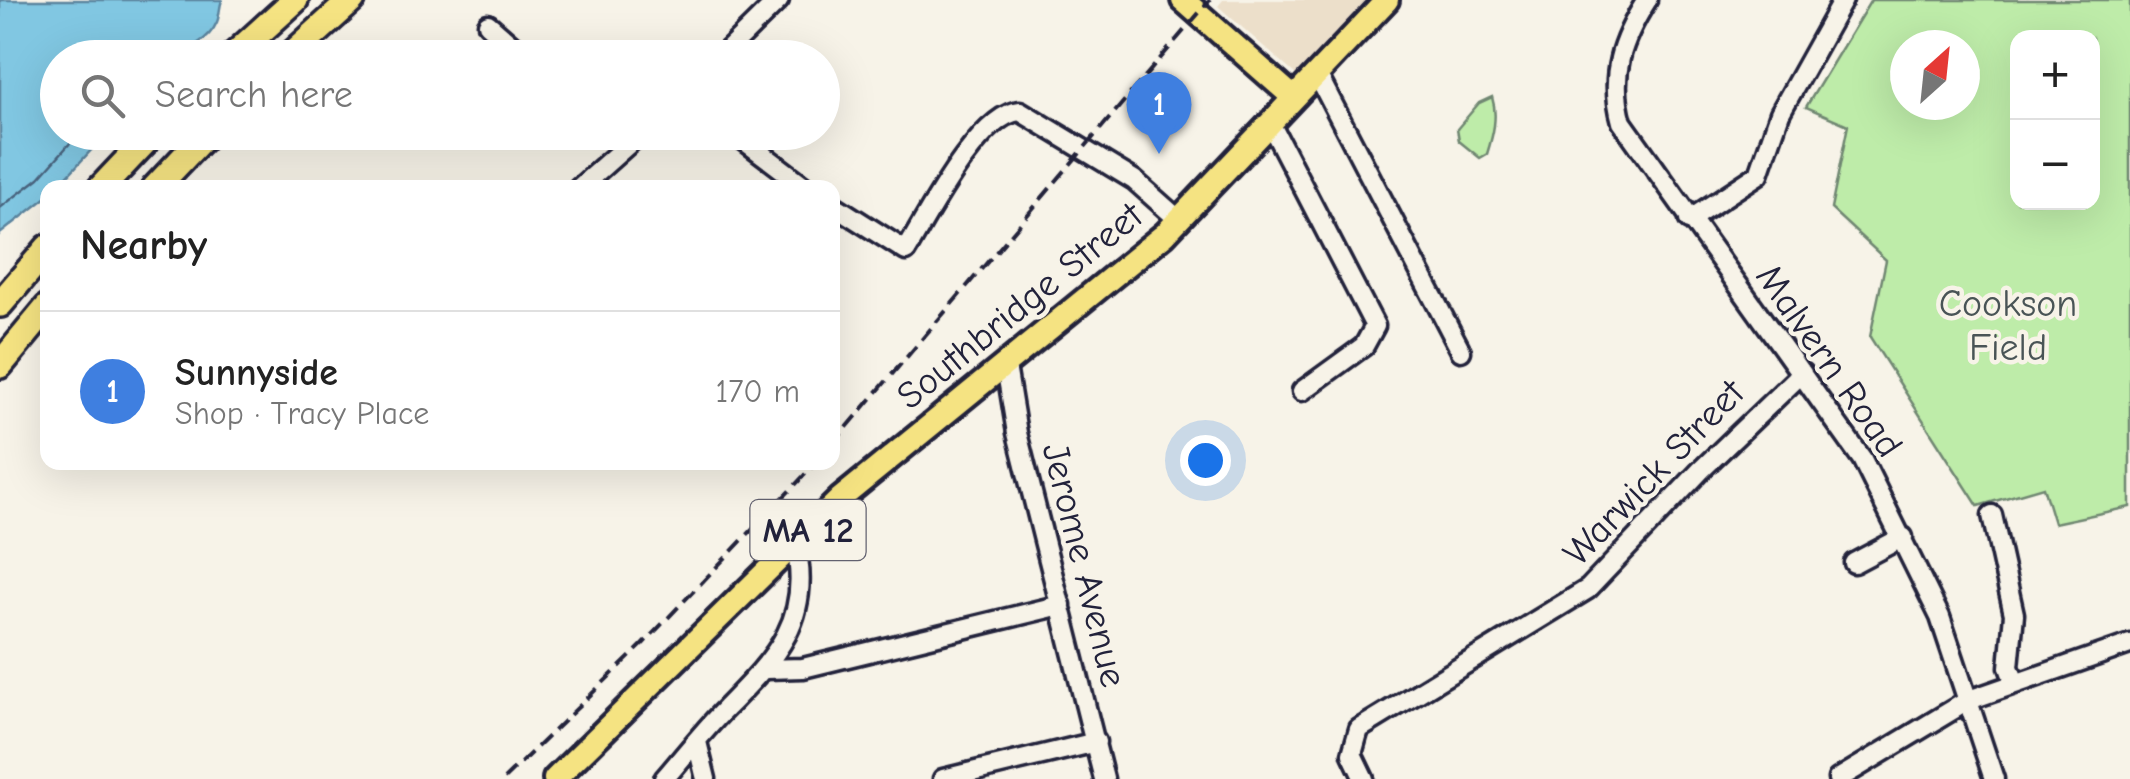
<!DOCTYPE html>
<html lang="en">
<head>
<meta charset="utf-8">
<style>
  :root { --surface:#fff; --page:#f2f2f2; --text:#222; --muted:#767676; --line:#e0e0e0; --accent:#d1495b }
  body { margin:0; font-family:"Comic Neue",sans-serif; background:var(--page); color:var(--text) }
  .controls { position:absolute; right:30px; top:30px; display:grid; overflow:hidden; border-radius:20px; box-shadow:0 10px 40px #0002 }
  .controls button { width:90px; height:90px; display:grid; place-items:center; padding:0; border:0; border-bottom:2px solid var(--line); background:var(--surface); color:var(--text); font:50px sans-serif }
  .compass { position:absolute; left:1890px; top:30px; width:90px; height:90px; border-radius:50%; background:var(--surface); box-shadow:0 10px 40px #0002; rotate:27deg }
  .you { position:absolute; left:1205px; top:460px; width:35px; height:35px; margin:-25px; border:8px solid #fff; border-radius:50%; background:#1a73e8; box-shadow:0 0 0 15px #1a73e833 }
  .badge { display:grid; place-items:center; width:65px; height:65px; border-radius:50%; background:var(--accent); color:#fff; font-size:32px; font-weight:700 }
  .pin { position:absolute; translate:-50% -82px; filter:drop-shadow(0 2px 5px #0008) }
  .pin::after { content:''; position:absolute; top:52px; width:35px; height:30px; background:inherit; clip-path:polygon(0 0,100% 0,50% 100%) }
  .list { margin:0; padding:0; list-style:none }
  h2 { display:flex; justify-content:space-between; align-items:center; height:130px; margin:0; padding:0 40px; font-size:42px }
  h2 small { font-size:32px; font-weight:400; color:var(--muted) }
  .list li { display:grid; grid-template-columns:65px 1fr auto; gap:30px; align-items:center; box-sizing:border-box; height:160px; padding:0 40px; border-top:2px solid var(--line) }
  .list b { display:block; font-size:38px; white-space:nowrap }
  .list p { margin:0; font-size:32px; white-space:nowrap; color:var(--muted) }
  .list em { font-size:32px; font-style:normal; color:var(--muted) }
  .icon { flex:none; width:55px; height:55px; fill:none; stroke:currentColor; stroke-width:2; stroke-linecap:round; stroke-linejoin:round }
  .map { position:relative; flex:none; width:2130px; height:779px; overflow:hidden }
  .search { position:absolute; background:var(--surface); box-shadow:0 10px 40px #0002; left:40px; top:40px; width:800px; height:110px; display:flex; align-items:center; gap:25px; box-sizing:border-box; padding:0 35px; border-radius:55px; color:var(--muted); font-size:38px }
  .panel { position:absolute; background:var(--surface); box-shadow:0 10px 40px #0002; left:40px; top:180px; width:800px; height:290px; border-radius:20px }
  .map>svg:first-child { display:block }
</style>
</head>
<body>
<div class="map">
<svg width="2130" height="779" viewBox="0 0 2130 779">
  <rect width="100%" height="100%" fill="#f7f3e8"/>
  <filter id="ink" filterUnits="userSpaceOnUse"><feTurbulence type="fractalNoise" baseFrequency=".01" numOctaves="2"/><feDisplacementMap in="SourceGraphic" scale="20" xChannelSelector="R" yChannelSelector="G"/><feConvolveMatrix kernelMatrix="1 2 1 2 8 2 1 2 1" color-interpolation-filters="sRGB"/></filter>
  <g filter="url(#ink)">
    <path fill="#ecdfca" d="M1223,0H1367L1296,75L1218,6Z"/>
    <path fill="#beeca9" stroke="#708772" stroke-width="2.5" fill-rule="evenodd" d="M1871,0H2130V507L2054,523L2043,487L1978,506L1870,337L1886,260L1831,209L1848,125L1806,107ZM2018,38H2092V202H2018ZM1965,45V105H1905V45Z
      M1492,97C1498,116 1493,135 1487,154L1480,158L1459,141L1457,129L1479,103Z"/>
    <path fill="#81c7e2" stroke="#5b859f" stroke-width="2.5" d="M0,0H222C219,8 220,15 217,22C197,70 99,58 58,58V132L107,133L57,187L48,188L47,197L0,234Z"/>
    <g fill="none" stroke-linecap="round" stroke-linejoin="round">
      <path stroke="#48647e" stroke-width="2.5" d="M0,208L39,178L80,132"/>
      <g stroke="#22223b" stroke-width="25">
        <path id="minor" d="M1647,0C1621,41 1609,75 1622,122L1862,459L1940,617L1994,779
          M488,24L527,58
          M720,58L779,0
          M1317,74L1461,351
          M1270,123L1375,326L1364,346L1302,391
          M733,132L807,188
          M579,188L642,132
          M832,204L906,251C926,218 979,114 1020,111L1134,180L1179,220
          M1689,220L1759,174L1780,113L1843,0
          M1006,366L1017,433L1104,779
          M1992,515L2014,614L2009,667L2015,683
          M1854,563L1903,537
          M766,669L803,668L1061,605
          M697,742L706,779
          M664,779C684,756 703,731 725,709C774,659 814,620 795,543
          M943,779L1096,742
          M1364,779L1352,754L1359,729L1588,589L1701,470L1802,373
          M1838,779L1969,700L2130,644"/>
      </g>
      <g stroke="#22223b" stroke-width="30">
        <path id="major" d="M1183,0L1294,98
          M555,779L840,499L1165,234L1387,0"/>
      </g>
      <g stroke="#22223b" stroke-width="32">
        <path id="highway" d="M231,58L295,0
          M288,58L352,0
          M101,188L154,132
          M155,188L208,132
          M0,304L48,248
          M0,365L48,307"/>
      </g>
      <use href="#minor" stroke="#f7f3e8" stroke-width="18"/>
      <use href="#major" stroke="#f5e382" stroke-width="22"/>
      <use href="#highway" stroke="#f5e382" stroke-width="25"/>
      <path stroke="#22223b" stroke-width="4" stroke-dasharray="15 8" stroke-linecap="butt" d="M832,445L1210,0
        M504,779L642,645L817,462"/>
    </g>
  </g>
  <g text-anchor="middle" dominant-baseline="central" stroke-width="9" stroke-linejoin="round" paint-order="stroke">
    <rect fill="#f7f3e8" stroke="#62616f" stroke-width="2.5" x="750.5" y="500" width="115" height="60" rx="8"/>
    <g font-size="35" font-weight="bold" fill="#22223b">
      <text x="808" y="530">MA 12</text>
    </g>
    <g font-size="38" fill="#495456" stroke="#f7f3e8">
      <text x="2008" y="304">Cookson<tspan x="2008" dy="44">Field</tspan></text>
    </g>
    <g font-size="38" fill="#22223b" stroke="#f7f3e8">
      <text transform="translate(1020 306) rotate(-39)">Southbridge Street</text>
      <text transform="translate(1829 361) rotate(55)">Malvern Road</text>
      <text transform="translate(1654 473) rotate(-46)">Warwick Street</text>
      <text transform="translate(1084 565) rotate(76)">Jerome Avenue</text>
    </g>
  </g>
</svg>
<div class="controls">
<button>+</button>
<button>−</button>
</div>
<svg class="compass" viewBox="-18 -18 36 36"><path d="M0-13l5 13h-10z" fill="#e53935"/><path d="M0 13l5-13h-10z" fill="#767676"/></svg>
<div class="you"></div>
<div class="pin badge" style="left:1159px;top:154px;background:#3f7fe0">1</div>
<div class="search"><svg class="icon" aria-label="search" viewBox="0 0 24 24"><circle cx="10" cy="10" r="6"/><path d="M15 15l6 6"/></svg>Search here</div>
<section class="panel">
<h2>Nearby<small></small></h2>
<ul class="list">
<li><span class="badge" style="background:#3f7fe0">1</span><div><b>Sunnyside</b><p>Shop · Tracy Place</p></div><em>170 m</em></li>
</ul>
</section>
</div>
</body>
</html>
